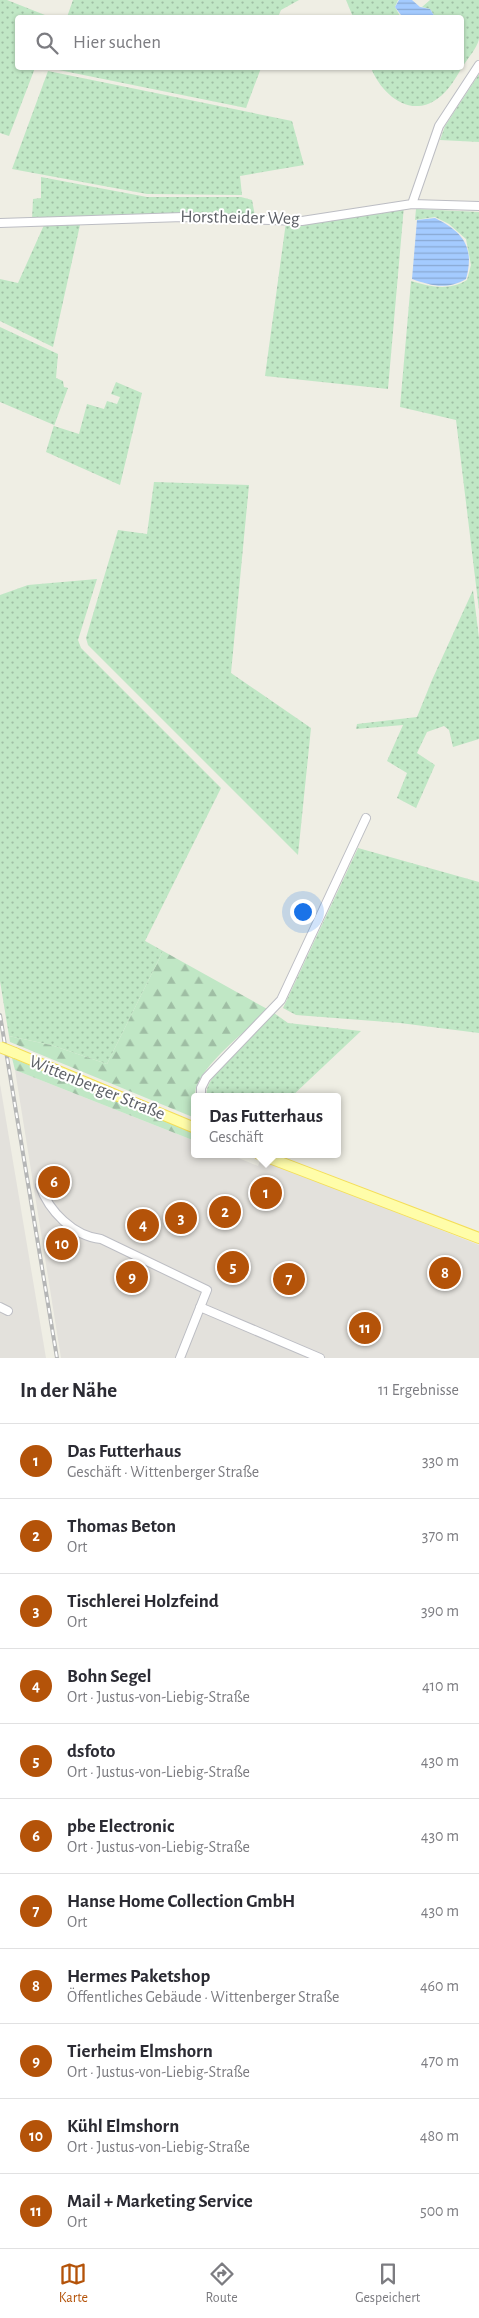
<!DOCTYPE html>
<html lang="de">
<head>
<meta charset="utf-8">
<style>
  :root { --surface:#fff; --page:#f7f7f7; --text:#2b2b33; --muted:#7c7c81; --line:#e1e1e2; --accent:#b45309 }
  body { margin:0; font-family:"Alegreya Sans",sans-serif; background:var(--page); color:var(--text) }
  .you { position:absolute; left:302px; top:911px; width:18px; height:18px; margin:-12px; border:4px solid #fff; border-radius:50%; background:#1a73e8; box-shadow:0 0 0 8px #1a73e833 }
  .badge { display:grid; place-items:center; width:32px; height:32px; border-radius:50%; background:var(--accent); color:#fff; font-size:16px; font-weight:700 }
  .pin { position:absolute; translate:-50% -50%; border:2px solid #fff; box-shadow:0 1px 5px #0006 }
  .popup { position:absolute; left:191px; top:1093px; width:150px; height:65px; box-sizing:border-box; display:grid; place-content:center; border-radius:5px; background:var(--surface); filter:drop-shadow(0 1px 4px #0005); font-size:16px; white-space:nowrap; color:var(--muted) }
  .popup b { font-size:19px; color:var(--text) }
  .popup::after { content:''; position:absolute; left:50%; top:100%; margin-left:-10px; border:10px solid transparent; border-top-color:var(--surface) }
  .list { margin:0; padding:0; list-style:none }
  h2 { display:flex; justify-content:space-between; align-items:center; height:65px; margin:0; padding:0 20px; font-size:21px }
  h2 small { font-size:16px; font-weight:400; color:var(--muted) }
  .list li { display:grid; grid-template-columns:32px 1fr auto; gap:15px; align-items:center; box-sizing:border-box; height:75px; padding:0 20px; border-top:1px solid var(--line) }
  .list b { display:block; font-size:19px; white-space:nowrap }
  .list p { margin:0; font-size:16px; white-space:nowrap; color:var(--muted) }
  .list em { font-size:16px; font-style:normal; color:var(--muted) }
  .icon { flex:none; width:28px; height:28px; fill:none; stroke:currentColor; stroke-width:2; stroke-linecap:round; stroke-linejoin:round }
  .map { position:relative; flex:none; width:479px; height:1358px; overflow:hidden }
  .search { position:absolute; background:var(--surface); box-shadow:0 1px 4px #0004; left:15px; right:15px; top:15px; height:55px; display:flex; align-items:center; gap:12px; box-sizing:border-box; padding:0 18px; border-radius:5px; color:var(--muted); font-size:19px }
  .sheet { height:890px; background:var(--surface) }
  nav { display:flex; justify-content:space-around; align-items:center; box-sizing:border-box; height:70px; border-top:1px solid var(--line); background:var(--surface); font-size:14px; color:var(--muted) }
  nav a { display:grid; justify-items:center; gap:2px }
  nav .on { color:var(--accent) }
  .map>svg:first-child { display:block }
</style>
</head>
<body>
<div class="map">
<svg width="479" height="1358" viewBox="0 0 479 1358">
  <defs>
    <pattern id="grass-dots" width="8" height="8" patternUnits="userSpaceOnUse" patternTransform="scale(1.25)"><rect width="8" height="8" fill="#c0e7c5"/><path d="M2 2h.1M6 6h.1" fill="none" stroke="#9fbea4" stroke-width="1.8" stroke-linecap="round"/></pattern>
    <pattern id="forest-firs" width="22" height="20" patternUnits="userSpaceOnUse" patternTransform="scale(1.25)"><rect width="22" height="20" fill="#c0e7c5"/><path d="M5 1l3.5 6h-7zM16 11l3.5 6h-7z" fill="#9fbea4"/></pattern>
    <pattern id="water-rules" width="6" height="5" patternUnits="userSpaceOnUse" patternTransform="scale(1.25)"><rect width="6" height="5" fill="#a4cbff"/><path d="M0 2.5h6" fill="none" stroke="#89a8d2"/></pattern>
  </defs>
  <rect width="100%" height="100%" fill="#efeee4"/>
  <path fill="#e3e1dc" d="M15,1070L195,1141V1154H229L258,1166L261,1159L479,1245V1358H61Z
    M0,1084L46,1358H0Z"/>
  <path fill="url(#grass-dots)" d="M0,0H7L50,17L18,18V68H35L9,136L0,133Z
    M73,0H299L281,10L278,17H67Z
    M346,0H398L395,7L400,16L405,17H353Z
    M430,0H479C479,12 479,27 479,39C477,48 468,58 463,66C456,77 449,91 437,99C409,119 381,93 371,68H462V18L435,17L430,9L422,7Z
    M49,68H261L246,108Z
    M48,71L292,121L304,165L240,176L242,195L147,194L12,169Z
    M479,74V142L440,140L445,126Z
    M41,177L147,197H241L252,200L255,216L32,220L33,199L41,198Z
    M404,206L388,389L265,376L286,222Z
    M416,209L479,212V610L456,420L400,407L411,281C431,287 449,291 467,280L471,265L466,239L449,224L435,217L415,220Z
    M44,225H80L53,347L0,321V279L18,283Z
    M0,327L58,354L56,378L63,381L64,387L68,388L54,426L79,434L87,404L104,409L107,401L117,404L120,397L111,394L116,382L142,393L120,485L46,452L54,425L0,402Z
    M154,482L249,485L231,673L311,728L298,855L88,645L86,638L118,530L147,534Z
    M97,579L78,640L81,648L221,788L145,941L83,906L163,951L107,1064L51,1045L9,1036L0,981V595L28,585Z
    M473,590L479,638V739L453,747L449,730L444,726L427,732L417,753L435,765L416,808L397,798L407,773L387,761L403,725L356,729L357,724L417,717L432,680Z
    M358,848L479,882V1033L400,1023L296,1015L283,1008Z
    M274,1013L288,1023L361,1031L291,1097H207C205,1088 211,1080 216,1073Z"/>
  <path fill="url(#forest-firs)" d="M163,951L269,1010C249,1028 208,1060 197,1085C193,1095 195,1107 195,1118L10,1042L9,1036L51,1045L107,1064Z
    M12,1058L195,1132V1141L15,1070Z"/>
  <path fill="url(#water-rules)" d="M399,0H412L420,7L430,9L435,17H407L401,15L395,7Z
    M435,218C463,232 475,247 466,279C447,290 432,286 412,279L417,220Z"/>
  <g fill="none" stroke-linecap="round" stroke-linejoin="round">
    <g stroke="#bcbdc3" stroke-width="10">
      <path id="minor" d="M412,204L439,126L479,65
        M0,223L183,217L302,221L412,204L479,206
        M201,1097V1088L206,1078L281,1000L366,818
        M40,1186C49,1211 73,1236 101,1239L207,1290L180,1358
        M0,1307L8,1311
        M200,1307L320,1358"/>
    </g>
    <g stroke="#f4de58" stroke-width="12">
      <path id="major" d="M15,1053L195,1128
        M259,1154L479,1238"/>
    </g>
    <use href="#minor" stroke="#fff" stroke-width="8"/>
    <use href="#major" stroke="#fffda9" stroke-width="10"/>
    <g stroke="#b5b6b6" stroke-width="4">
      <path id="rail" d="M0,1015L57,1358"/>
    </g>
    <use href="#rail" stroke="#fff" stroke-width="2" stroke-dasharray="5.5" stroke-linecap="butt"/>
    <g stroke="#f4de58" stroke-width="12" stroke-linecap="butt">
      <path id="major-bridge" d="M0,1047L15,1053"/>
    </g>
    <use href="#major-bridge" stroke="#fffda9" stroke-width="10"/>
  </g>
  <g text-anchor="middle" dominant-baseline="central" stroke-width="4" stroke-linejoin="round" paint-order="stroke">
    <g font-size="18" fill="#5c5f65" stroke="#fff">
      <text transform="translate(240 218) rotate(1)">Horstheider Weg</text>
      <text transform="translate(97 1088) rotate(22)">Wittenberger Straße</text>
    </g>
  </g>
</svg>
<div class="you"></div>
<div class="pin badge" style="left:266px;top:1193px">1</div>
<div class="popup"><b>Das Futterhaus</b>Geschäft</div>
<div class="pin badge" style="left:225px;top:1212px">2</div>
<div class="pin badge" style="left:181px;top:1218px">3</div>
<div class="pin badge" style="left:143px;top:1225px">4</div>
<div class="pin badge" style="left:233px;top:1267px">5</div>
<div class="pin badge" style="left:54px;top:1182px">6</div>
<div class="pin badge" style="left:289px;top:1279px">7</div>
<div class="pin badge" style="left:445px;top:1273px">8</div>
<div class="pin badge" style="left:132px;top:1277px">9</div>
<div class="pin badge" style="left:62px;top:1244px">10</div>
<div class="pin badge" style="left:365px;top:1328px">11</div>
<div class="search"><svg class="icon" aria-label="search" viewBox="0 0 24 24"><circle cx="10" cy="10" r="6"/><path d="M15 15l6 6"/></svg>Hier suchen</div>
</div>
<section class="sheet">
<h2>In der Nähe<small>11 Ergebnisse</small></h2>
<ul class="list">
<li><span class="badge">1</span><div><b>Das Futterhaus</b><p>Geschäft · Wittenberger Straße</p></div><em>330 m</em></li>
<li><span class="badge">2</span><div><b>Thomas Beton</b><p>Ort</p></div><em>370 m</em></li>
<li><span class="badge">3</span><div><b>Tischlerei Holzfeind</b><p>Ort</p></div><em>390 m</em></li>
<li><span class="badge">4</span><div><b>Bohn Segel</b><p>Ort · Justus-von-Liebig-Straße</p></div><em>410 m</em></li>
<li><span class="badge">5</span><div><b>dsfoto</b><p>Ort · Justus-von-Liebig-Straße</p></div><em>430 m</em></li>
<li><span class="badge">6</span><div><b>pbe Electronic</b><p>Ort · Justus-von-Liebig-Straße</p></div><em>430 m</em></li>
<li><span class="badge">7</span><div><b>Hanse Home Collection GmbH</b><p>Ort</p></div><em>430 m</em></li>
<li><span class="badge">8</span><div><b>Hermes Paketshop</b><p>Öffentliches Gebäude · Wittenberger Straße</p></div><em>460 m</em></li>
<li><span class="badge">9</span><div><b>Tierheim Elmshorn</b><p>Ort · Justus-von-Liebig-Straße</p></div><em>470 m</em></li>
<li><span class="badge">10</span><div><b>Kühl Elmshorn</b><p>Ort · Justus-von-Liebig-Straße</p></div><em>480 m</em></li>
<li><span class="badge">11</span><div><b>Mail + Marketing Service</b><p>Ort</p></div><em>500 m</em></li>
</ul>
</section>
<nav>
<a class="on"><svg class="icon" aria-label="map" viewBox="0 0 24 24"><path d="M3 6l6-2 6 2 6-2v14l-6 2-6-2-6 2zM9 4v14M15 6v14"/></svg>Karte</a>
<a><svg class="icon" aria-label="directions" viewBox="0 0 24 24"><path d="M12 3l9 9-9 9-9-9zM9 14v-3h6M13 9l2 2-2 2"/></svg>Route</a>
<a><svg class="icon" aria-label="saved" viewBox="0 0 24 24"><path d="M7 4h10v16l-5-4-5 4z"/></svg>Gespeichert</a>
</nav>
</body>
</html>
